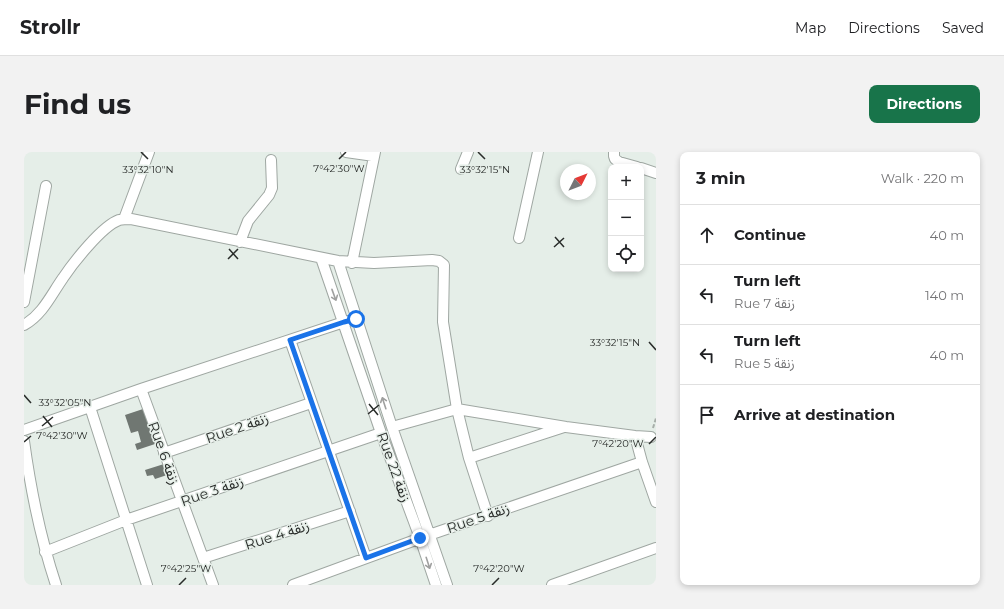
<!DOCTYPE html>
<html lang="en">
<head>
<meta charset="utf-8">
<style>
  :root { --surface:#fff; --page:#f2f2f2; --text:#202124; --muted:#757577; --line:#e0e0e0; --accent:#18744a }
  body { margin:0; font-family:Montserrat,"Noto Sans Arabic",sans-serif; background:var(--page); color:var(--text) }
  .controls { position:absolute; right:12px; top:12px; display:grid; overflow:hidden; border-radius:8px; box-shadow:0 2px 6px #0003 }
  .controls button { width:36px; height:36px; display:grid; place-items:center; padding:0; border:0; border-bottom:1px solid var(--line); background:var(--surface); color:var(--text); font:20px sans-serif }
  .compass { position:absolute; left:536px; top:12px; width:36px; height:36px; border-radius:50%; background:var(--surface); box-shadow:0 2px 6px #0003; rotate:48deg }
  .stop { position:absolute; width:12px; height:12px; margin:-9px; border:3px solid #1a73e8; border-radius:50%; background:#fff }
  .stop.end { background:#1a73e8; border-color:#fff; box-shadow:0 1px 4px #0008 }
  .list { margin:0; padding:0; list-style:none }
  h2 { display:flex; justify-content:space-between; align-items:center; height:52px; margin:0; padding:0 16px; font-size:17px }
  h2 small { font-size:13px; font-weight:400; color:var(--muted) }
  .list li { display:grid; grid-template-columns:26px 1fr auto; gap:12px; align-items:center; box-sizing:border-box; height:60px; padding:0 16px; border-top:1px solid var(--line) }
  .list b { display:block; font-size:15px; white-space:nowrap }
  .list p { margin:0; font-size:13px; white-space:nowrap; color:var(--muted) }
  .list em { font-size:13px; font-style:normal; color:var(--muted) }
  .icon { flex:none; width:22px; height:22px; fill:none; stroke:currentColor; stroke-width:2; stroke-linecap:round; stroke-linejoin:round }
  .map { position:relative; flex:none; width:632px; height:433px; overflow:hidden; border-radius:8px }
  header { display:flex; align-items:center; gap:24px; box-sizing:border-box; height:56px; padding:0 20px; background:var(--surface); border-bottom:1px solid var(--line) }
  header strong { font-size:19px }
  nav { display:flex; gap:22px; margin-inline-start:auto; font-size:14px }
  .intro { display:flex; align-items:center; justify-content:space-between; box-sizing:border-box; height:96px; padding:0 24px }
  h1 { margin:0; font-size:28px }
  .button { padding:10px 18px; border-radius:8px; background:var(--accent); color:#fff; font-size:14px; font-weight:700 }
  main { display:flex; gap:24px; padding:0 24px }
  aside { flex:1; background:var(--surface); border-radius:8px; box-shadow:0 2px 6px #0003 }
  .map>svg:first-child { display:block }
</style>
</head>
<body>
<header>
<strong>Strollr</strong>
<nav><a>Map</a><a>Directions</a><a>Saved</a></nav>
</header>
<div class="intro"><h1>Find us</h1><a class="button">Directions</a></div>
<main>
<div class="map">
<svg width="632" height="433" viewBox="0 0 632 433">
  <rect width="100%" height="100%" fill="#e5eee8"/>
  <path fill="#707772" d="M119,257L131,292L113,298L111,292L117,290L114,279L107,281L101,263Z
    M140,312L143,323L131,327L129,323L123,324L121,318Z"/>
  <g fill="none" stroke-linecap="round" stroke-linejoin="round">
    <g stroke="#9fa7a2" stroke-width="12">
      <path id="minor" d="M322,0L350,4
        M590,0V4L591,7L595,10L613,15
        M617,16L632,21
        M437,17L444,0
        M100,67L125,0
        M495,86L514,0
        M216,90L224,69L245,43L248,36L247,8
        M297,106L357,281L396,386L412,433
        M314,109L368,275L423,433
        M328,111L351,0
        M0,150L22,34
        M0,173C19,162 27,143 39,126C49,111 78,74 95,68C99,67 103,67 107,67L314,109L350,111L408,108L415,109L420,113L419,170L433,257L445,306L464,364
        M266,188L342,406
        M117,237L189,433
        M66,255L123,433
        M368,275L433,257L542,275L611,284L627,285
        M0,278L117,237L320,170L332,167
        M611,284L618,310L632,350
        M0,289C7,340 16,385 32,433
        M140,301L287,251
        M445,306L540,275
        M21,400L102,368L357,281
        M179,406L326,359
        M269,433L405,383L618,310
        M528,433L632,396"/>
    </g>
    <path stroke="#a7aea9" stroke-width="2" stroke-dasharray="4 2" stroke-linecap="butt" d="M629,276L632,266"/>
    <use href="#minor" stroke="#fff" stroke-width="10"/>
  </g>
  <defs><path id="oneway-shaft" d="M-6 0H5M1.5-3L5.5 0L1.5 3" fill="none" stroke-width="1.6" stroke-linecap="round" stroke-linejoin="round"/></defs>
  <g stroke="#9fa09f">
    <use href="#oneway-shaft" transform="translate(310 143) rotate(70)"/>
    <use href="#oneway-shaft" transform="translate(360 251) rotate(-108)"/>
    <use href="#oneway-shaft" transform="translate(404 411) rotate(72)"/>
  </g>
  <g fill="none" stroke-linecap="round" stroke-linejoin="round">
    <path stroke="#1a73e8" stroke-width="5" d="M332,167L320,170L266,188L342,406L396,386"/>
  </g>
  <path fill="none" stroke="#292c2a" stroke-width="1.5" d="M117,0L124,7M454,0L461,7M315,7L322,0M531,85L540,95M530,95L540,86M205,97L214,107M204,107L214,97M625,190L632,198M0,243L7,251M345,252L354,263M344,262L355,253M19,264L28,275M18,274L29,265M0,290L7,284M625,292L632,285M155,433L162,426M468,433L475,426"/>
  <g text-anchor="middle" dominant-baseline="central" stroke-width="3" stroke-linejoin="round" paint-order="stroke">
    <g font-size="14" fill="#292c2a" stroke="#e5eee8">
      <text transform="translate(213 276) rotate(-19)">Rue 2 زنقة</text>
      <text transform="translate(140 301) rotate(70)">Rue 6 زنقة</text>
      <text transform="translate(370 315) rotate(70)">Rue 22 زنقة</text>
      <text transform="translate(188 339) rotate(-19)">Rue 3 زنقة</text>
      <text transform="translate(454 366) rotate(-19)">Rue 5 زنقة</text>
      <text transform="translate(253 383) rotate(-18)">Rue 4 زنقة</text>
    </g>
  </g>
  <g font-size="10" text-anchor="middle" fill="#292c2a" stroke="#e5eee8" stroke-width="3" stroke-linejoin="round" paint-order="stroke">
    <text x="315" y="20">7°42'30"W</text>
    <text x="124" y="21">33°32'10"N</text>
    <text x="461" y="21">33°32'15"N</text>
    <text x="591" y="194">33°32'15"N</text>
    <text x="41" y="254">33°32'05"N</text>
    <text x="38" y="287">7°42'30"W</text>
    <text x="594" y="295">7°42'20"W</text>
    <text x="162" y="420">7°42'25"W</text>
    <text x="475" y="420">7°42'20"W</text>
  </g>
</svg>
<div class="controls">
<button>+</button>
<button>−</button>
<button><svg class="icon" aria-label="locate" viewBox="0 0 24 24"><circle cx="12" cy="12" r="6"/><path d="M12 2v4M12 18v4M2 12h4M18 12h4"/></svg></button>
</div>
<svg class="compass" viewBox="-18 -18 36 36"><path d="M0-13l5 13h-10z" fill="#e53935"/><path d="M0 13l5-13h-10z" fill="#757577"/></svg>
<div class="stop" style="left:332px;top:167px"></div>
<div class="stop end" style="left:396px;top:386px"></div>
</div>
<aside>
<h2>3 min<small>Walk · 220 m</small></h2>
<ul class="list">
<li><svg class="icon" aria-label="ahead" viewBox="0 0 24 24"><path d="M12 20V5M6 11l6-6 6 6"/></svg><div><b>Continue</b></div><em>40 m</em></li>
<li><svg class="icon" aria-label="left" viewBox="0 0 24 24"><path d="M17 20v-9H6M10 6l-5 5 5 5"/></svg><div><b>Turn left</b><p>Rue 7 زنقة</p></div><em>140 m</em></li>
<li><svg class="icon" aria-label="left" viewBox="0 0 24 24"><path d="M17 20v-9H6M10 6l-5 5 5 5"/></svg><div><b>Turn left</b><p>Rue 5 زنقة</p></div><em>40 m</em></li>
<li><svg class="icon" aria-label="arrive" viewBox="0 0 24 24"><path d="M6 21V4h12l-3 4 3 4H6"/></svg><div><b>Arrive at destination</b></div></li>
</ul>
</aside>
</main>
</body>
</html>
